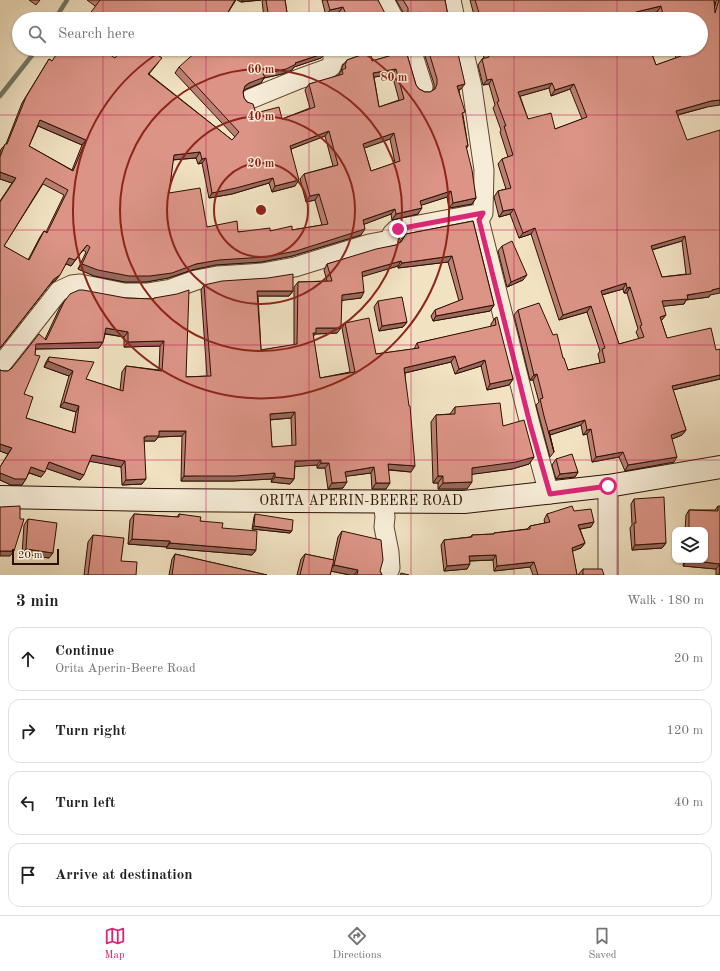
<!DOCTYPE html>
<html lang="en">
<head>
<meta charset="utf-8">
<style>
  :root { --surface:#fff; --page:#f6f6f6; --text:#222; --muted:#767676; --line:#e0e0e0; --accent:#db2777 }
  body { margin:0; font-family:"Old Standard TT",serif; background:var(--page); color:var(--text) }
  .controls { position:absolute; right:12px; bottom:12px; display:grid; overflow:hidden; border-radius:8px; box-shadow:0 1px 3px #0004 }
  .controls button { width:36px; height:36px; display:grid; place-items:center; padding:0; border:0; border-bottom:1px solid var(--line); background:var(--surface); color:var(--text); font:20px sans-serif }
  .scale { position:absolute; left:12px; bottom:10px; width:47px; box-sizing:border-box; padding-left:4px; border:2px solid #2e1000; border-top:0; font-size:11px; line-height:14px; white-space:nowrap; color:#2e1000; -webkit-text-stroke:3px #f6ecd7; paint-order:stroke }
  .stop { position:absolute; width:12px; height:12px; margin:-9px; border:3px solid #db2777; border-radius:50%; background:#fff }
  .stop.end { background:#db2777; border-color:#fff; box-shadow:0 1px 4px #0008 }
  .list { margin:0; padding:0; list-style:none }
  h2 { display:flex; justify-content:space-between; align-items:center; height:52px; margin:0; padding:0 16px; font-size:17px }
  h2 small { font-size:13px; font-weight:400; color:var(--muted) }
  .list li { display:grid; grid-template-columns:26px 1fr auto; gap:12px; align-items:center; box-sizing:border-box; height:64px; margin:0 8px 8px; padding:0 8px; border:1px solid var(--line); border-radius:12px }
  .list b { display:block; font-size:15px; white-space:nowrap }
  .list p { margin:0; font-size:13px; white-space:nowrap; color:var(--muted) }
  .list em { font-size:13px; font-style:normal; color:var(--muted) }
  .icon { flex:none; width:22px; height:22px; fill:none; stroke:currentColor; stroke-width:2; stroke-linecap:round; stroke-linejoin:round }
  .map { position:relative; flex:none; width:720px; height:575px; overflow:hidden }
  .search { position:absolute; background:var(--surface); box-shadow:0 1px 3px #0004; left:12px; right:12px; top:12px; height:44px; display:flex; align-items:center; gap:10px; box-sizing:border-box; padding:0 14px; border-radius:22px; color:var(--muted); font-size:15px }
  .sheet { height:340px; background:var(--surface) }
  nav { display:flex; justify-content:space-around; align-items:center; box-sizing:border-box; height:56px; border-top:1px solid var(--line); background:var(--surface); font-size:11px; color:var(--muted) }
  nav a { display:grid; justify-items:center; gap:2px }
  nav .on { color:var(--accent) }
  .map>svg:first-child { display:block }
</style>
</head>
<body>
<div class="map">
<svg width="720" height="575" viewBox="0 0 720 575">
  <rect width="100%" height="100%" fill="#f1e2c2"/>
  <filter id="stains"><feTurbulence type="fractalNoise" baseFrequency=".005" numOctaves="4"/><feColorMatrix values="0 0 0 0 .2 0 0 0 0 .09 0 0 0 0 .02 0 0 0 .5 -.17"/></filter>
  <radialGradient id="worn" r=".72"><stop offset=".6" stop-color="#630" stop-opacity="0"/><stop offset="1" stop-color="#630" stop-opacity=".3"/></radialGradient>
  <g fill="none" stroke-linecap="round" stroke-linejoin="round">
    <path stroke="#6f7868" stroke-width="4.5" d="M55,19L67,0
      M0,96L37,49"/>
    <g stroke="#5f4430" stroke-width="21">
      <path id="street" d="M384,0L394,19
        M451,0L455,19
        M411,49L423,87
        M463,49L472,87L484,170L483,213L479,220L530,424L549,494
        M250,99L299,79L324,70L331,67L333,61V57L356,49
        M0,366L59,291L72,285L80,284L124,293H147L171,289L196,280L217,276L262,273L295,267L369,244L390,240L392,234L397,229L483,213
        M608,486V575
        M383,502L385,517L384,527L389,552L390,568L387,575"/>
    </g>
    <g stroke="#2e1000" stroke-width="24">
      <path id="secondary" d="M0,497L155,500L464,502L608,486L720,467"/>
    </g>
    <use href="#street" stroke="#f6ecd7" stroke-width="19"/>
    <use href="#secondary" stroke="#f6ecd7" stroke-width="22"/>
  </g>
  <path fill="#bc7f73" stroke="#2e1000" fill-rule="evenodd" d="M29,0H40L36,5Z
    M87,0H236L224,19H113Z
    M237,0H261L241,2Z
    M262,0H285L288,19H264Z
    M322,0H378L386,19H342L339,12L326,16Z
    M396,0H445L448,16L450,19H418L417,17L413,19H404V14Z
    M470,0H714L715,6L716,0H720L707,107L678,115L710,295L709,297L686,300L684,304L663,306L662,320H661L667,338L720,379L673,390L686,430L682,435L672,439L674,462L625,471L619,457L592,462L587,434L583,435L581,425L550,435L554,452L550,457L536,405L539,402L533,380H530L514,315L518,310L563,358L568,370L600,363L598,354L600,351L587,312L559,320L531,234L519,238L510,214L499,217L494,197L498,191L506,189L498,164L502,159L508,157L500,132L501,130L493,108L495,105L489,84L483,85L478,65L482,59H484L482,49H650L656,65L676,58L673,49H701V19H658L657,12L637,16L638,19H475ZM549,88L551,96L570,89L582,119L555,129L528,119L520,96ZM682,241L686,274L662,277L652,250ZM623,289L624,293H627L638,329L636,332L639,339L619,344L602,295Z
    M123,49H166L160,56L158,63L149,74L232,140L235,137L175,73L179,67L243,53L250,55L265,51V49H324L321,58L294,67L292,70L282,74L264,78L261,83L246,89L244,90L243,92L244,98L256,113L282,119L310,108L305,90L309,84L338,76L341,71L343,65L347,60L364,54L367,52L369,49L372,61L406,51L416,85L419,89L425,92H430L434,90V84L423,50L424,49H457L461,89L459,90L468,146L466,149L476,198L472,204L449,208L447,197L421,205L418,214L392,220L391,214L364,224L361,235L292,256L261,262L215,265L192,270L168,278L146,282H125L94,276L78,269L86,252L83,250L71,266L66,264L56,280L50,284L0,348V201L12,183L0,179V153L1,149L6,144L22,103L49,59L52,61L115,58ZM392,74L399,100L379,107L374,77ZM38,126L82,145L72,170L29,146ZM325,136L333,166L304,174L300,179L306,202L315,200L322,225L292,230L270,231L238,232L207,227L169,193L173,160L196,158L198,164L202,163L209,198L232,194L269,183L272,192L295,186L291,149ZM390,139L395,163L371,171L364,148ZM43,184L64,195L46,232L44,231L40,237L28,260L4,246Z
    M473,221L494,305L490,311L433,321L431,316L435,310L459,301L448,262L398,268V266L362,276L361,298L342,300L337,333L315,334L313,336L320,378L350,372L342,328L345,323L376,354L414,349L417,343L491,327V324L495,318L513,379L509,385L487,390L481,366L455,374L451,362L405,373L411,472L388,470L386,489H372L371,473L346,476L343,488L328,489L325,468H317V465L295,466L294,479L290,484L271,482L272,479L232,481H181L182,436L158,437L155,441H144L142,484L122,485L121,467L90,461L80,480L46,468L41,477L29,473L22,485H11L0,480V467L8,454L0,451V370L3,371H8L12,368L45,339L60,307L64,302L126,298L153,299L154,298L186,377L207,376L201,290L204,285L293,291L289,296H258L261,350L294,345V287L298,282L327,281L324,270L327,264L396,245L400,243L406,234ZM105,334L124,337V347L160,346L159,370L126,366L122,372L120,390L86,379L49,357L46,362L44,367L69,376L60,407L76,412L72,432L26,418L24,394L36,349L99,348L103,342ZM291,418L292,446L272,447L270,420Z
    M502,246L523,280L507,287L498,251Z
    M378,301L407,322L403,327L379,331L374,307Z
    M455,407L503,426L534,457L529,464L512,469L472,474L467,489H438V483H433L431,422L436,415L450,414Z
    M556,459L578,472L575,477L556,479L552,465Z
    M634,499L666,543L662,548L632,550L630,528L632,525L631,504Z
    M718,506L720,575H716V569L683,566L684,560H705V530H685L686,515L689,510H715Z
    M574,511L591,527L580,529L585,543L581,548L572,551L577,575H533L530,567L494,571L493,560L470,561L467,569L444,571L441,545L444,540L470,537L472,535L493,534L494,533L527,529L530,526L545,523L544,520L547,514Z
    M134,514L177,517L179,514L222,528L256,550L252,555L166,548L167,547L128,544L130,520Z
    M255,514L290,533L252,529L254,517Z
    M28,519L49,558L22,554L24,525Z
    M342,531L380,571L382,575H350L331,571L330,575H297L301,559L305,554L333,560L338,537Z
    M93,535L121,561L136,575H84L88,542Z
    M175,554L267,575H169L172,559Z
    M583,569L603,574L604,575H578Z"/>
  <path fill="#99685e" stroke="#2e1000" d="M243,0H261L241,2Z
    M661,6L657,12L632,17L636,12Z
    M343,7L339,12L326,16L330,10Z
    M421,12L417,17L413,19H406L408,17Z
    M325,53L321,58L294,67L292,70L282,74L264,78L261,83L246,89L242,92L245,86L263,74Z
    M396,69L392,74L369,78L373,73Z
    M492,79L489,84L483,85L487,80Z
    M552,83L549,88L514,98L518,92Z
    M465,84L461,89L453,91L457,86Z
    M574,84L570,89L551,96L555,90Z
    M720,100V105L707,107L673,116L676,111L711,101Z
    M40,120L86,140L82,145L36,125Z
    M329,131L325,136L286,151L290,146Z
    M394,133L390,139L359,150L363,144Z
    M200,152L196,158L170,160L174,155Z
    M206,158L202,163L198,164L202,159Z
    M0,172L16,178L12,183L0,179Z
    M273,178L269,183L232,194L209,198L212,193Z
    M299,180L295,186L272,192L275,186Z
    M451,191L447,197L416,207L420,201Z
    M319,194L315,200L306,202L310,196Z
    M476,198L472,204L449,208L453,203Z
    M422,208L418,214L392,220L396,214Z
    M395,209L391,214L360,226L363,220Z
    M514,209L510,214L499,217L503,211Z
    M535,228L531,234L519,238L523,233Z
    M365,229L361,235L292,256L261,262L215,265L192,270L168,278L146,282H125L94,276L78,269L82,264H196Z
    M685,236L682,241L647,251L651,246Z
    M87,245L71,266L65,263L69,258Z
    M452,256L448,262L398,268L402,263Z
    M401,261L398,266L358,278L362,272Z
    M60,275L56,280L50,284L0,348L54,279Z
    M527,275L523,280L507,287L511,282Z
    M626,283L623,289L597,296L601,291Z
    M630,287L627,293H624L627,288Z
    M720,288V293L710,295L709,297L686,300L684,304L658,307L662,301L712,290Z
    M257,291H293L289,296H254Z
    M364,292L361,298L338,301L342,295Z
    M494,305L490,311L433,321L436,316Z
    M591,306L587,312L559,320L563,315Z
    M666,315L662,320L656,322L660,317Z
    M407,322L403,327L379,331L382,326Z
    M106,328L128,332L124,337L102,333Z
    M316,328H341L337,333L315,334L312,339H309Z
    M164,341L160,346L124,347L128,342Z
    M103,342L99,348L32,349L36,344Z
    M455,356L451,362L400,374L404,368Z
    M485,360L481,366L455,374L459,369Z
    M48,361L73,371L69,376L44,367Z
    M537,374L533,380H530L534,375Z
    M720,375V379L668,391L672,386Z
    M513,379L509,385L487,390L490,384Z
    M64,402L79,406L76,412L60,407Z
    M295,412L291,418L266,420L270,414Z
    M585,420L581,425L550,435L549,431Z
    M591,429L587,434L583,435L587,430Z
    M686,430L682,435L667,441L671,435Z
    M159,431H186L182,436L158,437L155,441H143L144,437L146,436Z
    M0,444L12,448L8,454L0,451Z
    M623,452L619,457L592,462L596,457Z
    M92,455L125,461L121,467L88,461Z
    M534,457L529,464L512,469L467,475L472,468Z
    M677,457L674,462L625,471L628,465Z
    M321,460L317,465L291,467L295,461Z
    M49,462L84,475L80,480L45,468Z
    M321,463H329L325,468H317Z
    M388,464L415,466L411,472L384,469Z
    M31,467L45,472L41,477L27,472Z
    M374,467L371,473L341,477L345,472Z
    M578,472L575,477L556,479L560,474Z
    M0,473L26,479L22,485H11L0,480Z
    M275,473L272,479L232,481H181L184,476Z
    M438,476H443L438,483H433Z
    M275,477L294,479L290,484L271,482Z
    M146,479L142,484L122,485L126,480Z
    M347,482L343,488L328,489L332,483Z
    M472,482L467,489H438L443,483Z
    M376,483H390L386,489H372Z
    M594,522L591,527L575,530L578,525Z
    M254,526L292,531L290,533L252,529Z
    M132,539L170,541L167,547L128,544Z
    M170,543L256,550L252,555L166,548Z
    M585,543L581,548L568,553L572,548Z
    M666,543L662,548L632,550L635,545Z
    M26,549L53,553L49,558L22,554Z
    M0,551H14L10,556H0Z
    M496,555L493,560L466,561L469,556Z
    M687,560L720,564L716,569L683,566Z
    M534,562L530,567L494,571L497,566Z
    M470,564L467,569L444,571L447,566Z
    M334,565L358,570L354,575H350L330,571Z"/>
  <path fill="#db9486" stroke="#2e1000" fill-rule="evenodd" d="M99,0H235L224,19H124L117,13L113,19H86L100,0Z
    M266,0H285L288,19H269Z
    M327,0H378L387,17L383,19H348L343,7L330,10Z
    M403,0H445L448,16L450,19H423L421,12L408,17V8Z
    M475,0H714L715,13L719,0H720V100L711,101L676,111L687,140L720,130V288L712,290V291L687,295L688,299L662,301L666,315L660,317L667,338L711,328L716,350L720,349V375L672,386L686,430L671,435L677,457L628,465L623,452L596,457L591,429L587,430L585,420L549,431L554,452L544,416L540,399L543,398L537,374L534,375L518,310L539,303L553,335L557,334L563,358H564L568,370L605,362L602,349L605,348L591,306L563,315L535,228L523,233L514,209L503,211L498,191L511,188L502,159L513,155L504,126H506L497,102L499,101L492,79L487,80L482,59L489,57L487,49H650L656,65L681,56L679,49H701V19H664L661,6L636,12L638,19H481ZM552,83L555,90L574,84L587,117L555,129L551,113L528,119L518,92ZM685,236L691,274L662,277L651,246ZM626,283L627,288L630,287L642,325L640,326L644,337L619,344L601,291Z
    M60,49H101L115,58L123,49H165L159,56L162,58L148,74L232,140L239,132L179,67L199,49H240L243,53L247,51L250,55L270,50V49H324L325,53L295,63L296,64L286,69L263,74L265,77L249,83L245,86L243,92L244,98L247,102L253,104L256,113L279,107L282,119L315,107L309,84L343,74L342,70L346,68L345,65L347,60L364,54L368,51L369,49H370L372,61L406,51L416,85L419,89L425,92H430L435,89L437,84V79L428,49H457L465,84L457,86L465,112L462,113L468,146H466L472,170L476,198L453,203L451,191L420,201L422,208L396,214L395,209L363,220L365,229L296,251L265,257L219,260L196,264L172,273L150,276H129L98,270L82,264L90,247L87,245L75,260L69,258L60,275L54,279L0,348V202L16,178L0,172V157L5,144H7L26,97L49,59L52,61ZM396,69L404,99L379,107L373,73ZM40,120L86,140L73,171L29,146ZM329,131L338,165L304,174L310,196L319,194L328,224L292,230V226L270,231V228L238,232L237,221L207,227L200,188L169,193L174,155L200,152L202,159L206,158L212,193L236,188L273,178L275,186L299,180L290,146ZM394,133L400,161L371,171L363,144ZM46,178L68,190L47,233L44,231L29,260L4,246Z
    M473,221L494,305L436,316L435,310L463,299L452,256L402,263L401,261L362,272L364,292L342,295L341,328H316V333H313L320,378L355,372L345,323L369,318L376,354L419,348L417,343L496,325L495,318L497,317L513,379L490,384L485,360L459,369L455,356L404,368L409,406H410L415,466L388,464L390,483H376L374,467L345,472L347,482L332,483L329,463H321V460L295,461L294,479L275,477V473L236,476H184L186,431H159V436H146V437H144L146,479L126,480L125,461L92,455L84,475L49,462L45,472L31,467L26,479H15L0,473V467L12,448L0,444V370L3,371H8L12,368L39,334L46,340L64,302L70,294L79,290H83L126,298L154,299V298L177,294L189,290L186,377L211,376L204,285L222,281L268,278L293,274V291H257L261,350L297,344L298,282L332,281L327,264L376,249L396,245L401,242L406,234ZM106,328L128,332V342L164,341L162,371L126,366L123,391L86,379L94,362L49,357L48,361L73,371L64,402L79,406L75,433L26,418L33,397L24,394L40,356L35,355L36,344L103,342ZM295,412L296,445L272,447L270,414Z
    M512,241L527,275L511,282L502,246Z
    M402,297L407,322L382,326L378,301Z
    M500,403L503,426L524,420L534,457L516,462L472,468V482L443,483V476H438L436,415L455,414V407Z
    M572,454L578,472L560,474L556,459Z
    M664,497L666,543L635,545L634,523H636L634,499Z
    M20,506V519H24L14,551H0V507Z
    M572,506L574,511L591,509L594,522L578,525L585,543L572,548L577,575H538L534,562L497,566L496,555L469,556L470,564L447,566L444,540L472,537V535L494,534V533L530,529V526L550,522L547,514Z
    M718,506H720V575H719L720,564L687,560H705V530H689V510L718,511Z
    M134,514L179,517V514L201,517L200,521L223,523L222,528L257,531L256,550L170,543V541L132,539Z
    M255,514L293,520L292,531L254,526Z
    M28,519L57,523L53,553L26,549Z
    M342,531L381,540L383,560L380,571L382,575H357L358,570L334,565Z
    M93,535L124,538L121,561L137,562L136,575H88Z
    M175,554L267,575H172Z
    M305,554L334,560L330,575H300Z
    M583,569H602L604,575H583Z
    M401,573L409,575H400Z"/>
  <g fill="none" stroke-linecap="round" stroke-linejoin="round">
    <path stroke="#db2777" stroke-width="5" d="M398,229L483,213L479,220L530,424L550,494L608,486"/>
  </g>
  <path fill="none" stroke="#c2185b" stroke-width="1" stroke-opacity="0.55" d="M103,0V19M206,0V19M309,0V19M411,0V19M514,0V19M617,0V19M103,49V575M206,49V575M309,49V575M411,49V575M514,49V575M617,49V575M0,115H720M0,230H720M0,345H720M0,460H720"/>
  <g fill="none" stroke="#8f2418" stroke-width="2">
    <circle cx="261" cy="210" r="47"/>
    <circle cx="261" cy="210" r="94"/>
    <circle cx="261" cy="210" r="141"/>
    <path d="M359 50A188 188 0 1 1 163 50"/>
  </g>
  <g text-anchor="middle" dominant-baseline="central" stroke-width="3" stroke-linejoin="round" paint-order="stroke">
    <g font-size="14" fill="#2e1000" stroke="#f6ecd7">
      <text x="361" y="501">ORITA APERIN-BEERE ROAD</text>
    </g>
  </g>
  <circle cx="261" cy="210" r="6" fill="#8f2418" stroke="#f6ecd7" stroke-width="2"/>
  <g font-size="12" text-anchor="middle" font-weight="bold" fill="#8f2418" stroke="#f6ecd7" stroke-width="3" stroke-linejoin="round" paint-order="stroke">
    <text x="261" y="73">60 m</text>
    <text x="394" y="81">80 m</text>
    <text x="261" y="120">40 m</text>
    <text x="261" y="167">20 m</text>
  </g>
  <rect width="100%" height="100%" filter="url(#stains)"/>
  <rect width="100%" height="100%" fill="url(#worn)"/>
</svg>
<div class="controls">
<button><svg class="icon" aria-label="layers" viewBox="0 0 24 24"><path d="M12 4l9 5-9 5-9-5zM3 14l9 5 9-5"/></svg></button>
</div>
<div class="scale">20 m</div>
<div class="stop" style="left:608px;top:486px"></div>
<div class="stop end" style="left:398px;top:229px"></div>
<div class="search"><svg class="icon" aria-label="search" viewBox="0 0 24 24"><circle cx="10" cy="10" r="6"/><path d="M15 15l6 6"/></svg>Search here</div>
</div>
<section class="sheet">
<h2>3 min<small>Walk · 180 m</small></h2>
<ul class="list">
<li><svg class="icon" aria-label="ahead" viewBox="0 0 24 24"><path d="M12 20V5M6 11l6-6 6 6"/></svg><div><b>Continue</b><p>Orita Aperin-Beere Road</p></div><em>20 m</em></li>
<li><svg class="icon" aria-label="right" viewBox="0 0 24 24"><path d="M7 20v-9h11M14 6l5 5-5 5"/></svg><div><b>Turn right</b></div><em>120 m</em></li>
<li><svg class="icon" aria-label="left" viewBox="0 0 24 24"><path d="M17 20v-9H6M10 6l-5 5 5 5"/></svg><div><b>Turn left</b></div><em>40 m</em></li>
<li><svg class="icon" aria-label="arrive" viewBox="0 0 24 24"><path d="M6 21V4h12l-3 4 3 4H6"/></svg><div><b>Arrive at destination</b></div></li>
</ul>
</section>
<nav>
<a class="on"><svg class="icon" aria-label="map" viewBox="0 0 24 24"><path d="M3 6l6-2 6 2 6-2v14l-6 2-6-2-6 2zM9 4v14M15 6v14"/></svg>Map</a>
<a><svg class="icon" aria-label="directions" viewBox="0 0 24 24"><path d="M12 3l9 9-9 9-9-9zM9 14v-3h6M13 9l2 2-2 2"/></svg>Directions</a>
<a><svg class="icon" aria-label="saved" viewBox="0 0 24 24"><path d="M7 4h10v16l-5-4-5 4z"/></svg>Saved</a>
</nav>
</body>
</html>
